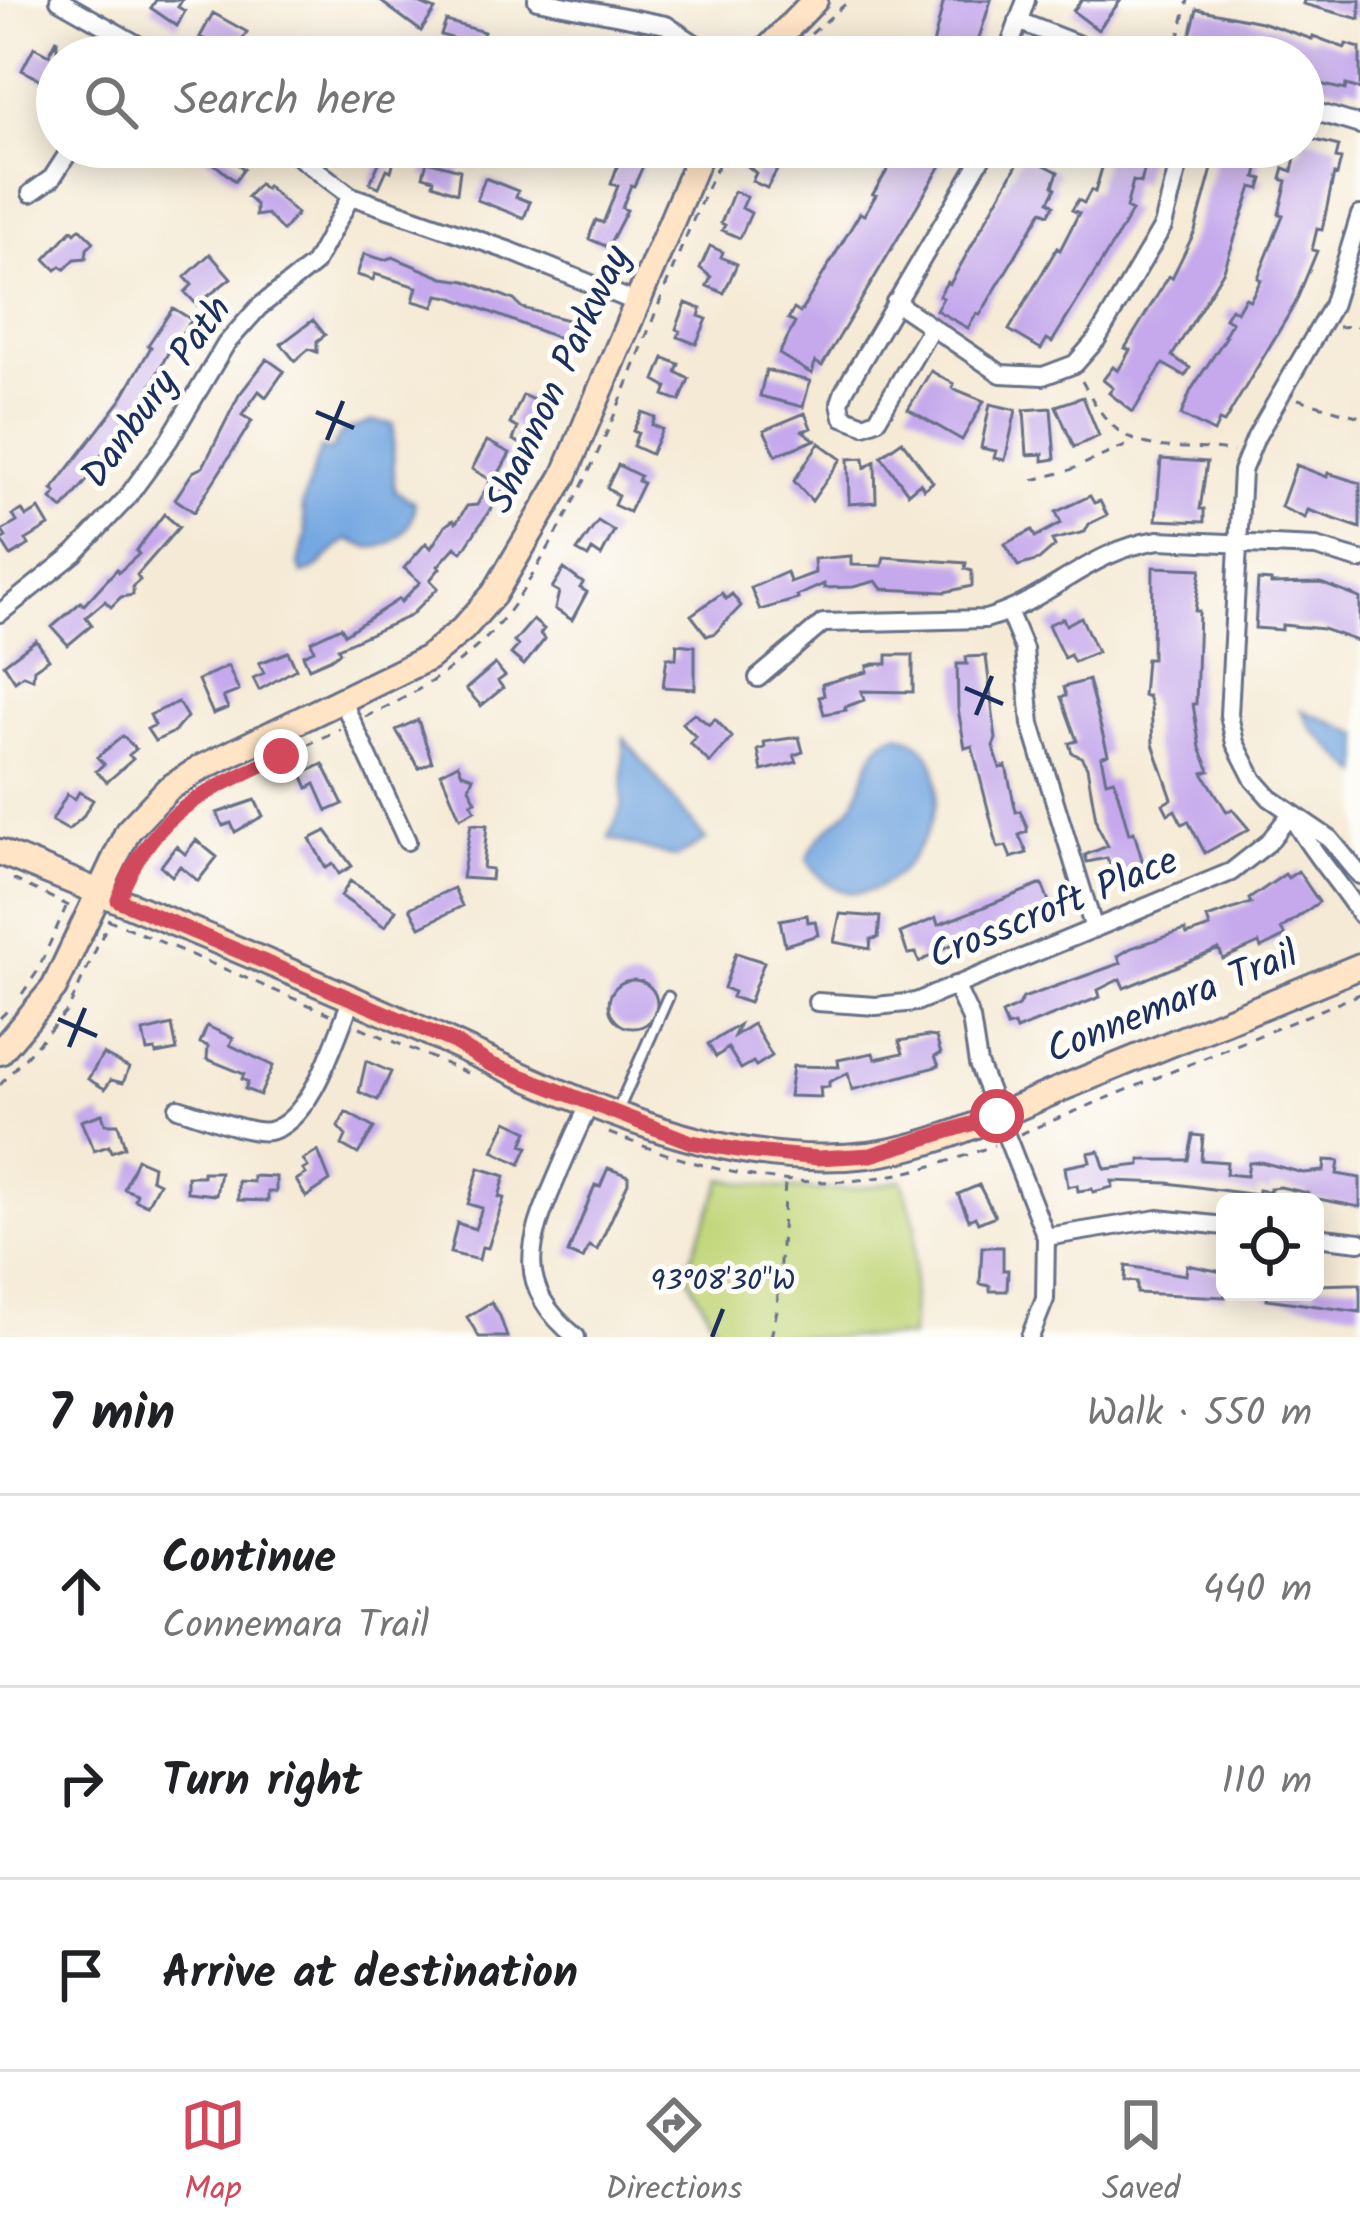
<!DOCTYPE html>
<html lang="en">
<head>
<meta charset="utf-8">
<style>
  :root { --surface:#fff; --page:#f2f2f2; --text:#202124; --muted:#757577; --line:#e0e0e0; --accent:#d1495b }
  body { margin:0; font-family:Kalam,sans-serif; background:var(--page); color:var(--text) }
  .controls { position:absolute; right:36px; bottom:36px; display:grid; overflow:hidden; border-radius:18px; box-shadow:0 6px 30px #0003 }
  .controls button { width:108px; height:108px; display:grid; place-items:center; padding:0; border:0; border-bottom:3px solid var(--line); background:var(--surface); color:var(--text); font:60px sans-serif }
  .stop { position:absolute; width:36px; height:36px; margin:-27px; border:9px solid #d1495b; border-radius:50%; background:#fff }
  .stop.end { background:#d1495b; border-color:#fff; box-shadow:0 3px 12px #0008 }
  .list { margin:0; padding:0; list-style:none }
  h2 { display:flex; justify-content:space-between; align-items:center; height:156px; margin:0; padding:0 48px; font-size:51px }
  h2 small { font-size:39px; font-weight:400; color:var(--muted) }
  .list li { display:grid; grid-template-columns:78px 1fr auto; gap:36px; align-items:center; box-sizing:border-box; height:192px; padding:0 48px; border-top:3px solid var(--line) }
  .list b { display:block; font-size:45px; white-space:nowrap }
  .list p { margin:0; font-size:39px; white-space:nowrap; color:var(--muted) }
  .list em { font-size:39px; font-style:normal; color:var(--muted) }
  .icon { flex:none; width:66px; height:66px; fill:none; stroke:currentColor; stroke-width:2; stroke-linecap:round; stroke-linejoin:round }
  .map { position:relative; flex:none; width:1360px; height:1337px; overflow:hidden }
  .search { position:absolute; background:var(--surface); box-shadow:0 6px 30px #0003; left:36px; right:36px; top:36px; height:132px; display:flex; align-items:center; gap:30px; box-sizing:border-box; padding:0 42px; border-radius:66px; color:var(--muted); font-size:45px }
  .sheet { height:732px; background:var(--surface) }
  nav { display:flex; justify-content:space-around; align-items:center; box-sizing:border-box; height:168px; border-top:3px solid var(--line); background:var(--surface); font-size:33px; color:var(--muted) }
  nav a { display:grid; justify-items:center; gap:6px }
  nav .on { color:var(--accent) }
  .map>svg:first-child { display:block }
</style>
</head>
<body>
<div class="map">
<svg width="1360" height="1337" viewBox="0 0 1360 1337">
  <rect width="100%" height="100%" fill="#fdfcf7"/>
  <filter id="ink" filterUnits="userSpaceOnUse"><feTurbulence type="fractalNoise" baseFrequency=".00833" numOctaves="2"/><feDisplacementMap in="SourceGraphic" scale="24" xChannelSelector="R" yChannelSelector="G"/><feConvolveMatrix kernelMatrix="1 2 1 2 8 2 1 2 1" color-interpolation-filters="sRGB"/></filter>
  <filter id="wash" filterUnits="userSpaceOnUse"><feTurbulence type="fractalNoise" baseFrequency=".004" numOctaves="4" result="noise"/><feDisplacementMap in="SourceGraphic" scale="48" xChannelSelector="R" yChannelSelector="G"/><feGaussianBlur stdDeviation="2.7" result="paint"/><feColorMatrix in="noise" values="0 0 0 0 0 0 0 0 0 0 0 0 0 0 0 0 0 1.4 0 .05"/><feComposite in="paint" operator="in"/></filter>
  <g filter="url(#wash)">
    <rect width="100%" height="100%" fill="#f5ead5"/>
    <path fill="#c1d578" stroke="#6e826b" stroke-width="3" d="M723,1179C783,1192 843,1195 902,1180L916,1226L911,1337H721L685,1272Z"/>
    <path fill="#75a7e1" stroke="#486ba0" stroke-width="3" d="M373,421L393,424L394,490L414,502C416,525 394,550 368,547C361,546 355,541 348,540C328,550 325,569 302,574L299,565L306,533L302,506L320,449L331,451L342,432Z
      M1302,710L1360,734V774L1313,730Z
      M898,734C1000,759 880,973 807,860C815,836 831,828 848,810C869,786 863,744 898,734Z
      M624,738L706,840L675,858L609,838L622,806Z"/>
    <g id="blocks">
      <path fill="#c5a9ec" d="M156,0H182L178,7L185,11L177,26L151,8Z
        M379,0H412L435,10L421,31Z
        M944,0H991L973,57H930Z
        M1082,0H1121L1098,30L1073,11Z
        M1304,0H1360V19L1303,4Z
        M1197,9L1261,22L1312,39L1313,36L1345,48L1346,44L1360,48V89L1346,85L1345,90L1303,80V57H1219L1199,52L1200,47L1188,44Z
        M213,13L247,32L234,55L200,37Z
        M446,21L484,32L479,46L441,35Z
        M57,39V73L51,85L22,70L34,47L49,55Z
        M510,39L526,42V46L551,50L550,57H490L493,43L508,47Z
        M1303,137L1339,146L1336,158L1341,159L1337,175L1334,174L1322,230L1317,229L1312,250L1317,251L1295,304L1224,423L1219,421L1214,432L1181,415L1191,390L1226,337L1224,336L1232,322L1225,318L1231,308L1237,312L1245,298L1250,300L1261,280L1258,278L1283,215L1279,214L1287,181L1281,179L1284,168L1292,171L1296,153L1303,147Z
        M194,147H217L244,169L235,181Z
        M343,147H398L391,171L387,169L379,187L370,183L379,163Z
        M752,147L769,150L766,156L781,163L767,188L752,181L756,173L744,163Z
        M906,147H952L822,366L815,362L812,374L779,354L795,323L788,319L794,309L800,313L860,213L864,215L876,195L873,194L899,151L903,153Z
        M1108,147H1150L1141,183L1133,181L1126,208L1132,211L1120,232L1052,342L1047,339L1041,349L1009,330L1057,248L1060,250L1079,213L1072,210L1078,200L1084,203L1091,190L1095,192Z
        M1218,147H1263L1256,177L1263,179L1260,189L1252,187L1224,270L1172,356L1190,368L1185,376L1163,364L1133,412L1109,393L1113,388L1103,380L1113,367L1118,371L1130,350L1125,348L1169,276L1172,278L1195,231Z
        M633,152L647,157L634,186L631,185L622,208L627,210L608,247L589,239L591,232L596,220L603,223L618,186L611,184L621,156L630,159Z
        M1023,154L1058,172L1053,186L1056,188L1049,201L1054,205L1049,214L1042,211L980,315L977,313L968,328L936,310L943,298L939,296L947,282L950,284Z
        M427,161L460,170L457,193L433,184L434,179L423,176Z
        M485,178L518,191L516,197L530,202L524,218L477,200Z
        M259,184L265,189L267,186L297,214L283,231L267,214L256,216V205L247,197Z
        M734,191L747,197L742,208L751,213L740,238L722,230L725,225L721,223Z
        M80,228L94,242L87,249L86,258L75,259L65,269L61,266L56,270L45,259L72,230L75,233Z
        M710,246L723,252L721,257L737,264L724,293L707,286L711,277L700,268Z
        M210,254L231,278L197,305L185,292L192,285L185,277Z
        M364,254L384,260L393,257L443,278L466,281L514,300L522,308L579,323L571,343L451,297L438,295L434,307L413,301L417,287L375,274L373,280L357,275Z
        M686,303L701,309L699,316L707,319L696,344L678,337L680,331L676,329Z
        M173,308L192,320L171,347L132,422L116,444L112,441L91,469L94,472L63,509L51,499L56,493L52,490L121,400L151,347L148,345Z
        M313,320L325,335L317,341V352L309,349L295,361L281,344Z
        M664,358L679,364L676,372L689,379L680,401L664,395L667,387L655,380Z
        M267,359L284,371L266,397L259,391L242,415L252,421L194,512L175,499L193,472L203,467L239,395Z
        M766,370L810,381L803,407L760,396Z
        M931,371L954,384L952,388L984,401L962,440L908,409Z
        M523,395L540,403L531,424L536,426L526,446L513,440L518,428L510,424Z
        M1083,397L1099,436L1074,447L1056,406Z
        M990,404L1016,410L1005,460L994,458L996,451L981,448Z
        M1051,408L1055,459L1043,461V454L1027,455L1024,410Z
        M642,412L655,417L652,425L662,429L651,454L633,446L638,433L633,431Z
        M805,413L811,428L803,431L815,440L776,455L764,430Z
        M487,441L510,453L498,475L509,481L462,552L455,547L438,566L440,568L430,580L438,588L410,616L338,648L340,652L330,659L309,668L303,655L314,650L311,641L341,627L345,634L399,599L401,602L420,582L404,568L426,543L431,548L445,526L453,520L456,523L467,506L477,505L491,480L472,469Z
        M902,441L933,482L924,489L920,483L908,493L881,456Z
        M819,443L841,459L812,501L794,481Z
        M864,458L865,468L875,461L876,502L849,504L848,459Z
        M1161,459L1207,462L1200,509H1204V522L1156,520Z
        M618,465L640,476L638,481L643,483L629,512L614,505L618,496L607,487Z
        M1296,465L1327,477L1328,473L1360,483V528L1308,510L1305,518L1281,507Z
        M1090,496L1094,503L1100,501L1107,515L1089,524L1085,532L1052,540L1055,546L1039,560L1018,566L1005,544L1032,530L1035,537L1061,523L1056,512Z
        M39,509L49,526L26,540L29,545L11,556L1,540L6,537L2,531L17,522L13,515L22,510L26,517Z
        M164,514L179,527L137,575L140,580L133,586V595L121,597L111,607L105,601L86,617L92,625L68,645L52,627L81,602L84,605L117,569L119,572L139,554L136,551Z
        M598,521L614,531L601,556L592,550L588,557L577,551Z
        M851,556V565L882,566L884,557L966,563L965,569L972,571V586L945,592L882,589L876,581L853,587L824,588V584L797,596L798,599L760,610L751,588L787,572L790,582L815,573L814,559Z
        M1153,567L1201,569L1195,611H1199L1196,704H1193L1200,748L1210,771L1203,773L1227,812L1232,809L1249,829L1205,853L1188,821L1182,824L1175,810L1168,814L1163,804L1172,799L1153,744L1151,705L1148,696H1143L1146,659H1152Z
        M564,569L583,583L580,588L587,592L572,620L555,609L559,592L552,588Z
        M1258,580L1271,581V584L1321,583L1360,598V642L1323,629L1282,625V630L1255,628Z
        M722,593L726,599L732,594L741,606L715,633L707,636L691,615Z
        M1081,617L1097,652L1074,662L1070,655L1064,658L1048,625L1063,618L1066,625Z
        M533,620L544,629L540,634L545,639L524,665L511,654L518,646L514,642Z
        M36,640L49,659L34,669L33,679L23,675L15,681L4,664Z
        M677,644L695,646V689L663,687L667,657L676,659Z
        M288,652L296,669L259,690L253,678L264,673L259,663Z
        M887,655H913V692L861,691L864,700L845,707L846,710L824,714L819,697L824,695L822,684L867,672V666L874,664H887Z
        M986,656L996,739L993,746L1000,768L1006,766L1016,812L1020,811L1027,827V832L1019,835L1027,853L1011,858L1006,846L998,848L972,746L965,748L958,709L957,664H967L966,657Z
        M495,664L505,676L498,681L503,688L481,706L466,689Z
        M228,666L239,691L223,697L228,708L213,714L198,680Z
        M1088,680L1108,754L1101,757L1106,781L1114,779L1129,834L1134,832L1145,870L1118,882L1107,858L1087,862L1085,855L1108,846L1097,825L1087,767L1081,757L1072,753L1069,743L1077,741L1061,697L1066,696L1064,687Z
        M178,702L187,717L174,732L155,741L147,729L155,725L150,715Z
        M694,713L709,725L715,719L732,737L710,763L690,743L696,737L682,723Z
        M418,720L432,762L419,768L396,730Z
        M123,736L136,749L129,755L133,759L107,782L96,771L104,764L97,757Z
        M799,737L803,752L794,755L797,762L762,771L758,750L765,748L764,742Z
        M323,764L343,804L327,811L315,784L308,788L302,774Z
        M458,764L462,773L473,777L469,788L476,801L471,803L475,810L460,818L441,773Z
        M79,792L93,800L82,818L68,830L52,821L67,794L75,799Z
        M255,800L263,816L235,832L231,823L223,826L217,813Z
        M471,824L487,825L483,868L492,869L491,880L462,878Z
        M326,831L352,866L339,874L333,864L326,868L310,839Z
        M196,840L217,857L198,881L180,866L172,876L161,866L176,846L185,854Z
        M1298,871L1319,902L1281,929L1285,936L1261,948L1259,943L1223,959L1219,949L1124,988L1120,979L1098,990L1100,997L1016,1030L1014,1025L1007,1027L1002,1014L1018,1006L1023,998L1121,963L1118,956L1131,948L1185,930L1187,935L1210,927L1207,918L1251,903L1249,899L1285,874L1288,878Z
        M350,881L396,910L385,927L341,896Z
        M1042,884L1052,909L1037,918L1027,916L994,927L997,933L970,945L962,946L960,940L919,962L916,953L908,954L900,933L936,918L938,925Z
        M454,888L462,906L420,927L410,908Z
        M840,914L880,917L878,938L871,939L870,949L834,942Z
        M807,915L808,922L815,921L818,935L785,945L780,920Z
        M736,953L764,962L749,1003L732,997L734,992L724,988Z
        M609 1004a24 24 0 1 1 48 0a24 24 0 1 1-48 0Z
        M753,1024L772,1056L756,1066L753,1062L741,1069L728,1048L716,1057L708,1044L739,1025L734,1036Z
        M172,1025L177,1050L156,1054L155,1050L147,1051L143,1032Z
        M207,1026L233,1038L230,1045L273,1066L260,1095L245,1089L248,1082L242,1079L244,1074L207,1059L208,1046L200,1043Z
        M928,1036L936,1037L941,1054L935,1056L939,1066L852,1090L848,1073L829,1082V1087H820L821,1097L789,1096L793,1066L839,1067L838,1060L873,1053L875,1059L903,1053L899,1041Z
        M103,1054L129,1068L123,1083L111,1080L105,1089L88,1079Z
        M366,1061L391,1072L378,1100L359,1092Z
        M346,1112L374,1128L358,1154L342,1145L346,1136L338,1127Z
        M102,1114L105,1124H118L125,1147L111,1152L109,1146L94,1151L81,1121Z
        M507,1121L528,1131L522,1145L528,1147L520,1164L493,1151Z
        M1193,1135L1203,1136L1201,1160L1227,1162L1226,1174L1247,1176L1249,1163L1261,1162L1303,1173L1324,1171L1325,1160L1339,1161L1337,1174L1360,1178V1207L1308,1197V1193L1280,1187L1270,1188V1192L1258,1190L1257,1195L1168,1183L1112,1181L1113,1187L1093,1192L1092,1189L1078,1191L1077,1185L1068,1187L1065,1167L1090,1162L1088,1153L1099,1151L1105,1169L1140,1165V1160H1188Z
        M318,1151L330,1181L306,1197L296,1180L306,1174L303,1170L308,1167L303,1160Z
        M137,1159L153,1166L151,1179L159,1183L147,1205L135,1200L137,1194L124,1189Z
        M479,1168L505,1176L499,1197L504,1198L488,1248L482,1247L479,1260L450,1253L457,1223L475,1229L482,1208L468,1204Z
        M608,1168L628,1176V1183L597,1250L589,1246L583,1259L568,1253L595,1185L600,1187Z
        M203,1172H220L216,1195L187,1192V1176H203Z
        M253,1176L276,1177V1192H268V1201L238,1200V1181L253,1182Z
        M979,1185L995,1216L978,1223L975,1217L969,1220L958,1194Z
        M982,1247H1003V1270H1008L1007,1291H990V1286L980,1284Z
        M1187,1265L1222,1272L1225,1297L1137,1293V1282L1125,1281L1126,1266L1186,1275Z
        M1350,1284H1360V1312L1267,1299L1268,1292H1315V1285Z
        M491,1302L500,1316L507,1337H479L467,1317Z"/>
    </g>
  </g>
  <g filter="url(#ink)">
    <use href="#blocks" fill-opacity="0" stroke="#677088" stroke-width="3"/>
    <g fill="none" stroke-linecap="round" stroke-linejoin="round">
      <g stroke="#677088" stroke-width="15">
        <path id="lane" d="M617,1112L668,997"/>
      </g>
      <g stroke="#677088" stroke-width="22">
        <path id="street" d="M59,0L159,57
          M537,0L666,25L715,57
          M1018,21L1110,57
          M1006,57L1026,0
          M1303,108L1360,125
          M286,147L351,196L510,251L638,303
          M31,193L52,178L72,147
          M1360,215L1332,306L1256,437L1242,471L1229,715L1235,743L1254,780L1270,798L1330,839L1360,875
          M895,302L1001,374L1043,376L1075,364L1097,339L1163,226L1183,147
          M931,328L877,420L864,425L843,417L840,403L844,391L988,147
          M0,613L75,553L126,499L169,440L226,344L259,307L314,264L351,196
          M1009,613L1024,649L1031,724L1094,929
          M758,678L823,623L985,619C1048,602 1088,550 1159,540L1316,547L1360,560
          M343,702L407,841
          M1291,815C1310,851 1338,880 1360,914
          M955,985L971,1019L978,1064L1046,1237L1045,1299L1030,1337
          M817,1002L876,1006L916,1002L1231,872L1268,843L1290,815
          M178,1108C199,1114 251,1135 269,1131C312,1122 337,1034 352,998
          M1046,1237L1158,1219L1225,1226
          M1315,1237L1360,1242
          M576,1337C514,1287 528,1243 556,1179C567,1153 578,1127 591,1102"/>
      </g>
      <g stroke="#677088" stroke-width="30">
        <path id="secondary" d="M760,57L815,0
          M0,852C127,903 253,955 378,1010C529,1075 698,1175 868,1155C936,1147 1003,1113 1065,1087C1164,1047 1262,1007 1360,966
          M0,1052L54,988L128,831L168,789L199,769L428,658L463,629L494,594L564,476L703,147"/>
      </g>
      <path stroke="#677088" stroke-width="3" stroke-dasharray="9 9" stroke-linecap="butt" d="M811,34L850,0
        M1174,57L1188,0
        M1338,327L1360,326
        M1082,381C1109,432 1127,447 1186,448C1201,449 1218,448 1233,452
        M1298,399L1360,417
        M1033,480L1068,471L1132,443
        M365,717C408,698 446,675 480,644C509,617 529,581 549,547C624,421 661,277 727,147
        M164,823L199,797L340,729
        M141,850L157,829
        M13,879L69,906
        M107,919L330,1014
        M22,994L37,972L66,907
        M0,1018L12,1006
        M360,1027L467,1073
        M0,1085L68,1010L110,919
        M609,1133C751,1189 849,1202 994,1145
        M1020,1134L1360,994
        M771,1337L777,1310L785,1183"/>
      <use href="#lane" stroke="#fff" stroke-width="9"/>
      <use href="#street" stroke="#fff" stroke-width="16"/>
      <use href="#secondary" stroke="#ffe4c6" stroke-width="24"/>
    </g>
  </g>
  <g fill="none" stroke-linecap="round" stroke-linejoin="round" filter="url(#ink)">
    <path stroke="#d1495b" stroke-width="15" d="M281,756C200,795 154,810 118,900L454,1042L490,1064L691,1142L744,1151L818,1158L871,1155L997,1116"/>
  </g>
  <path fill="none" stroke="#1b2f5e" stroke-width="4.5" d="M316,412L354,428M327,440L343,401M965,688L1003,704M976,715L992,676M58,1019L97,1036M69,1047L85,1008M712,1337L723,1309"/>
  <g text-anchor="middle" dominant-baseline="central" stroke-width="10" stroke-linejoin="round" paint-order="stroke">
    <g font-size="39" fill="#1b2f5e" stroke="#fdfcf7">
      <text transform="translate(560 380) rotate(-65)">Shannon Parkway</text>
      <text transform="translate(158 393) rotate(-54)">Danbury Path</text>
      <text transform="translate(1054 910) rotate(-22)">Crosscroft Place</text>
      <text transform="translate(1173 1004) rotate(-22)">Connemara Trail</text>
    </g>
  </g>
  <g font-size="30" text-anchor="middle" fill="#1b2f5e" stroke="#fdfcf7" stroke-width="10" stroke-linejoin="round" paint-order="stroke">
    <text x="723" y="1290">93°08'30"W</text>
  </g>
</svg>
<div class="controls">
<button><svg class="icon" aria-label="locate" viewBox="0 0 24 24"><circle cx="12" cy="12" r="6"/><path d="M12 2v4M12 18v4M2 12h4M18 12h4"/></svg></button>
</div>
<div class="stop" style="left:997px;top:1116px"></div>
<div class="stop end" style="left:281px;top:756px"></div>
<div class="search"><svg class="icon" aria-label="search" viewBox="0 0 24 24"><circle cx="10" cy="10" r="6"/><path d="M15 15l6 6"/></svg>Search here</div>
</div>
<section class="sheet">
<h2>7 min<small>Walk · 550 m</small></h2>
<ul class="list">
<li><svg class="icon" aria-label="ahead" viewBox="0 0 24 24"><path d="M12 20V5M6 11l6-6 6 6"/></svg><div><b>Continue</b><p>Connemara Trail</p></div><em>440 m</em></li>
<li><svg class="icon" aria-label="right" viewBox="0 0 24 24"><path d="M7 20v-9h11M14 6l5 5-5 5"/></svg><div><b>Turn right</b></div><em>110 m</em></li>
<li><svg class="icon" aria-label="arrive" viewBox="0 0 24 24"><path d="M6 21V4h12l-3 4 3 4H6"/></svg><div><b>Arrive at destination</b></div></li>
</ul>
</section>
<nav>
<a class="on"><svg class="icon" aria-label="map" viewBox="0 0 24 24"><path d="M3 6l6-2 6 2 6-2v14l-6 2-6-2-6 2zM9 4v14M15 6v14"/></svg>Map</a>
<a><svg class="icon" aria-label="directions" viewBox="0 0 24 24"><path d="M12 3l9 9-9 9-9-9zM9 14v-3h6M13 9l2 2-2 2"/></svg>Directions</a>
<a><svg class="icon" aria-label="saved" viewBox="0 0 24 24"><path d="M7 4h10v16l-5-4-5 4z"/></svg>Saved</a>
</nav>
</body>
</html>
